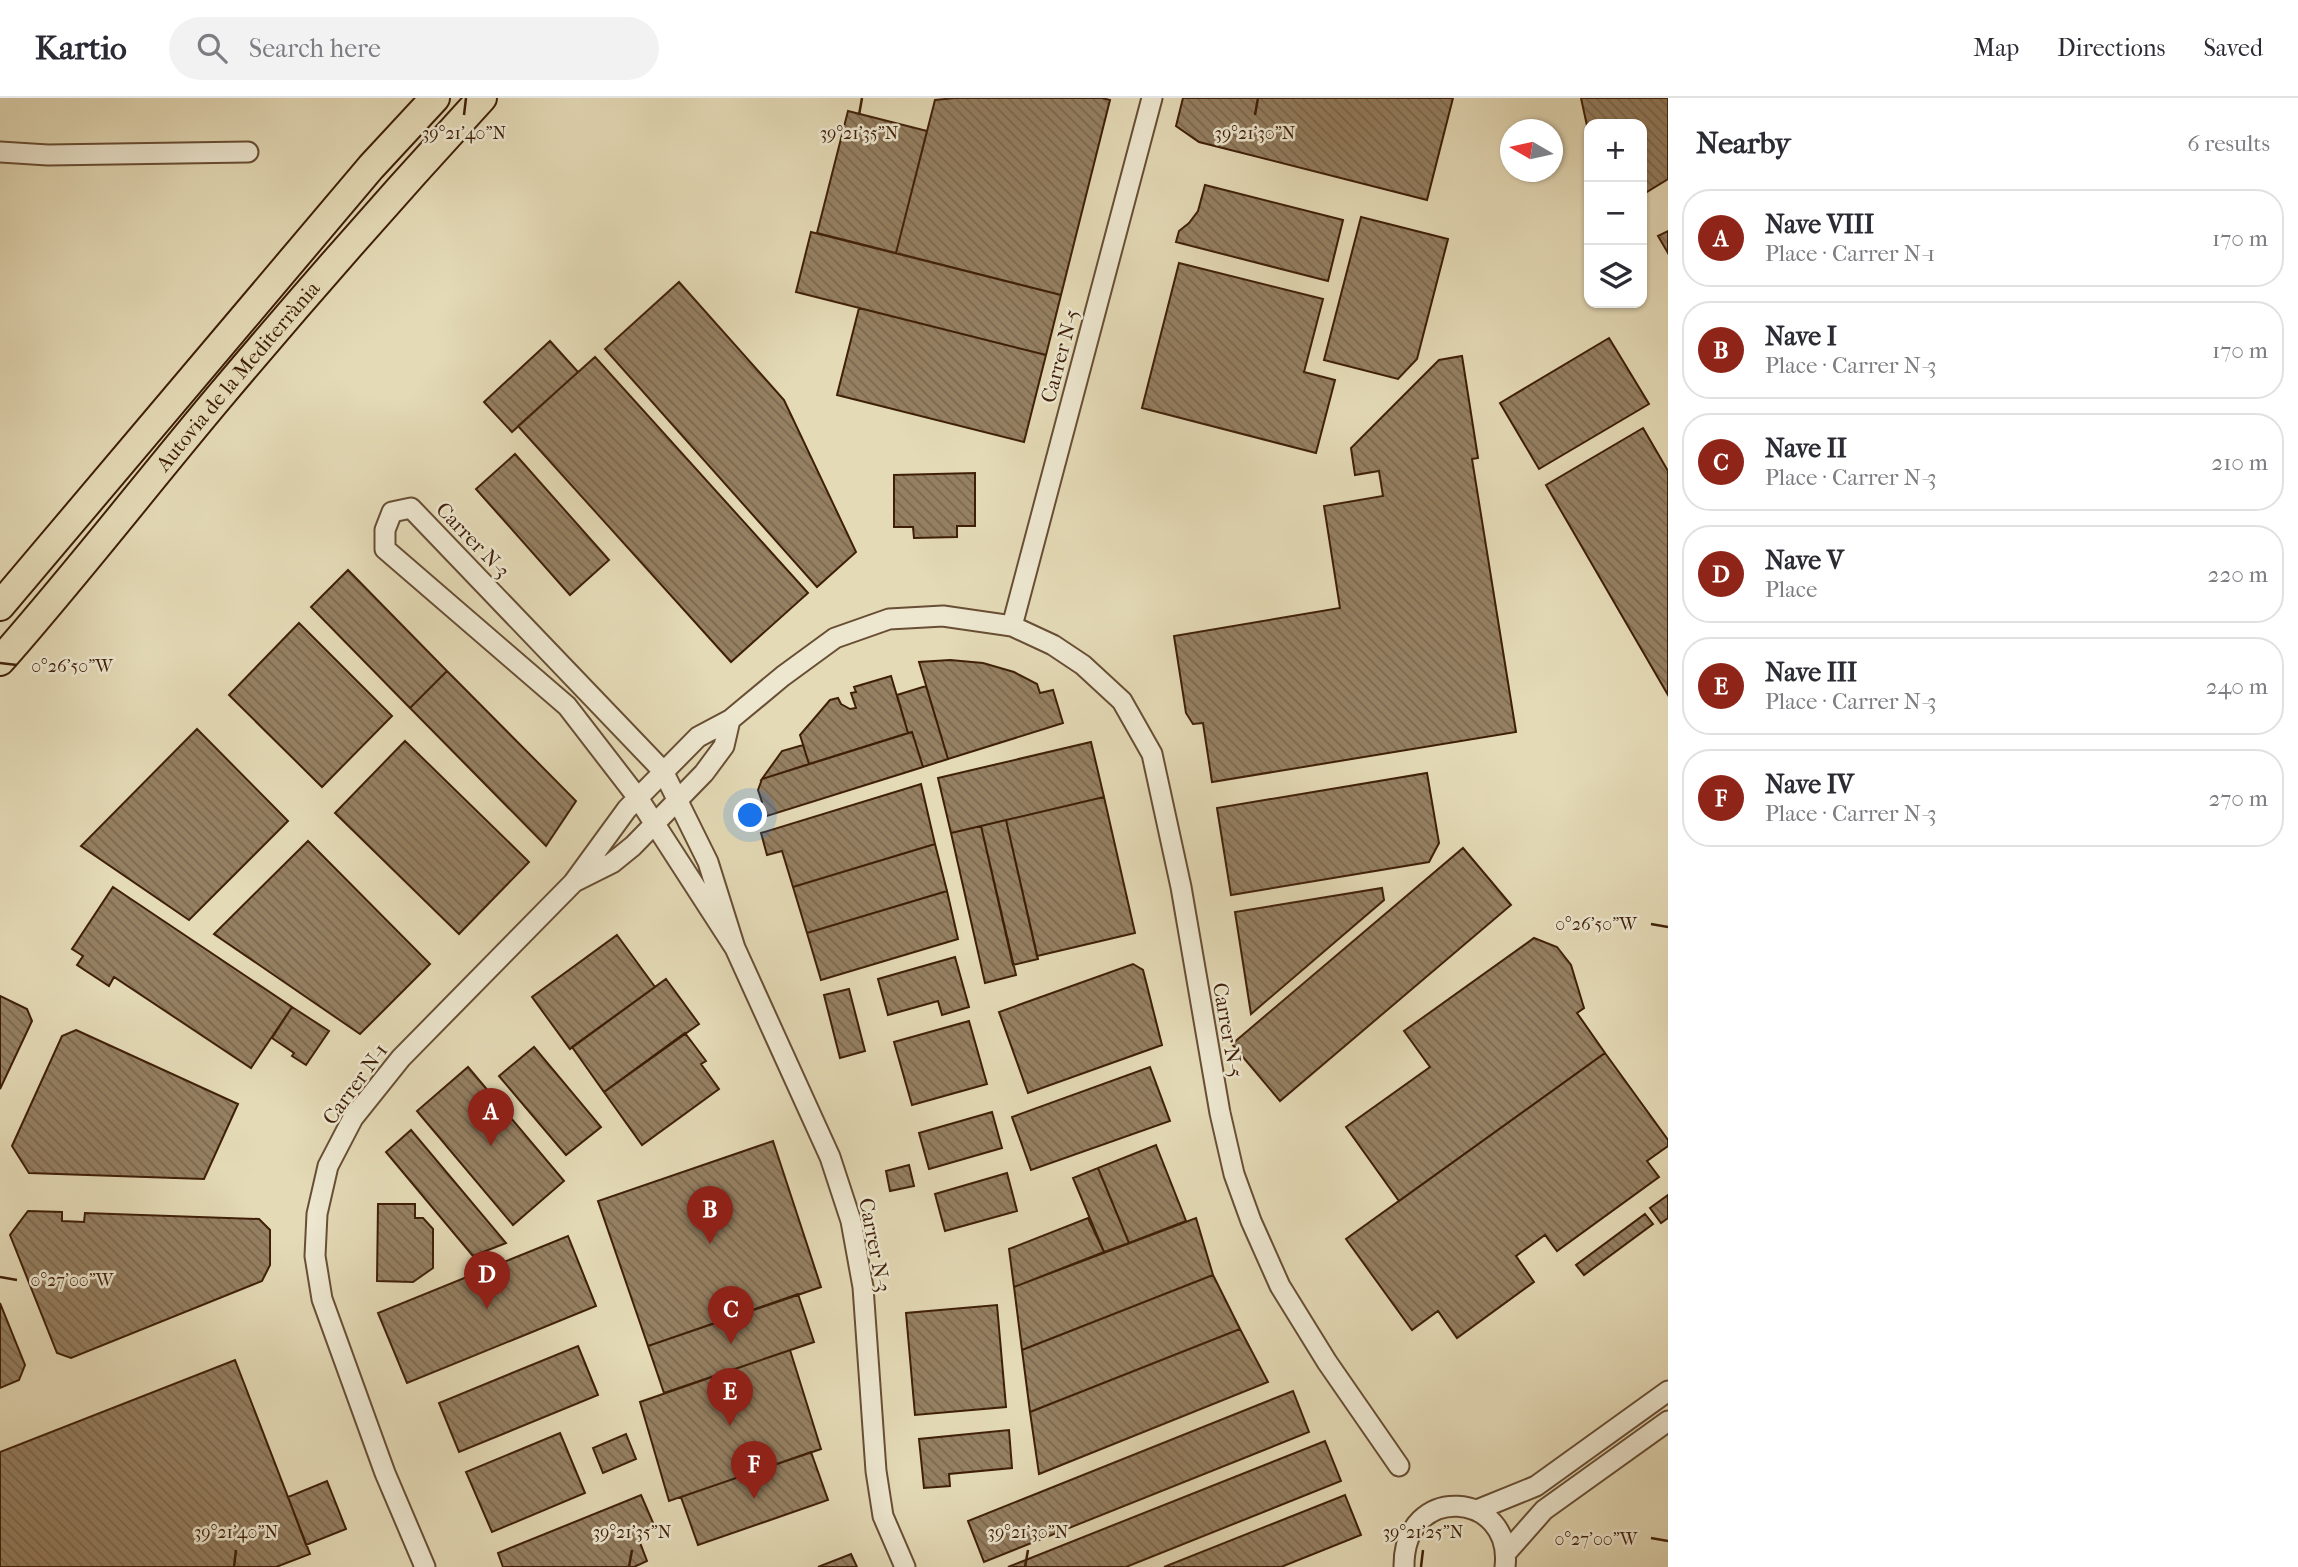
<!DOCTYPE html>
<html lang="en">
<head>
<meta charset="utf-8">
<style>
  :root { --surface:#fff; --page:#f2f2f3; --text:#2b2b33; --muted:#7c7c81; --line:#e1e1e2; --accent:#8f2418 }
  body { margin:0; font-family:"IM FELL French Canon",serif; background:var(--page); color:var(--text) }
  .controls { position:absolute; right:21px; top:21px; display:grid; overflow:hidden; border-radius:14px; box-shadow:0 2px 5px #0004 }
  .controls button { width:63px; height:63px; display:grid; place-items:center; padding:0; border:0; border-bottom:2px solid var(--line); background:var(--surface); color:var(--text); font:35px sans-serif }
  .compass { position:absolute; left:1500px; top:21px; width:63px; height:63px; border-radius:50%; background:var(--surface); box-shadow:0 2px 5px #0004; rotate:279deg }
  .you { position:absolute; left:751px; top:718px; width:24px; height:24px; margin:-18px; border:5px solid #fff; border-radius:50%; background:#1a73e8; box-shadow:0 0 0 10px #1a73e833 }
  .badge { display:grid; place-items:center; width:46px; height:46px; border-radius:50%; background:var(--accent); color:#fff; font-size:23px; font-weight:700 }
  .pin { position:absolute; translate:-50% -58px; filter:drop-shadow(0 2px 4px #0008) }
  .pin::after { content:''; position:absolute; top:37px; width:24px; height:21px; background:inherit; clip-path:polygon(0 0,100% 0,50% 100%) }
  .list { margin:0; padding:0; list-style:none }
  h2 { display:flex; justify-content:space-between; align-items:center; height:91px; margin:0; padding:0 28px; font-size:30px }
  h2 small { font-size:23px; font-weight:400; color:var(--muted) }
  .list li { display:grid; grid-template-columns:46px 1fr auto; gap:21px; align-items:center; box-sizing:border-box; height:98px; margin:0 14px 14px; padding:0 14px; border:2px solid var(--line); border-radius:28px }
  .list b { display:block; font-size:26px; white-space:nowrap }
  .list p { margin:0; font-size:23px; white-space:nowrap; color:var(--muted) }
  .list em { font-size:23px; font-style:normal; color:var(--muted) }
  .icon { flex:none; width:38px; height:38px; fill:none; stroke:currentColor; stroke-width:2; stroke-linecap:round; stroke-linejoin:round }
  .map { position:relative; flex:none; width:1668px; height:1469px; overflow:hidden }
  header { display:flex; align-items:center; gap:42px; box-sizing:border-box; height:98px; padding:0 35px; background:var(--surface); border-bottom:2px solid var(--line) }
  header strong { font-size:33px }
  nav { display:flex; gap:38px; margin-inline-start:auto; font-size:24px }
  .search { width:490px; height:63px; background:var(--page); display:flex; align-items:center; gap:18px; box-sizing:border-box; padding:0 24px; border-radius:38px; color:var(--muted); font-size:26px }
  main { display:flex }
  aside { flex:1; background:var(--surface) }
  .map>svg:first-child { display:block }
</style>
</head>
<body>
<header>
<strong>Kartio</strong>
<div class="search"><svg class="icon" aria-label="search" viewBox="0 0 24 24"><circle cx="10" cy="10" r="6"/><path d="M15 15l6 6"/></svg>Search here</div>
<nav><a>Map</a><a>Directions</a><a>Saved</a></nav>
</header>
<main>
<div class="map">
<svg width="1668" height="1469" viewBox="0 0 1668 1469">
  <defs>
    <pattern id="building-back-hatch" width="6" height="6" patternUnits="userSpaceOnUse" patternTransform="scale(1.75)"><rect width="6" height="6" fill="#958062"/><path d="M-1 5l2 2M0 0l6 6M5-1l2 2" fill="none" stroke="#7b684f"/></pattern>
  </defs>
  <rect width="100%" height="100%" fill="#e4dab6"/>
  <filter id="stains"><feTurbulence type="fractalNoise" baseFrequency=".00286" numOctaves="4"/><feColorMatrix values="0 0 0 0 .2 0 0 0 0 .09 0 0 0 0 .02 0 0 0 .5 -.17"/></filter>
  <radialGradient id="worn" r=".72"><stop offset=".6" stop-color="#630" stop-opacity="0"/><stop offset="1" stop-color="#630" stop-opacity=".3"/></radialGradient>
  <path fill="url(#building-back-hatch)" stroke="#3f1f08" stroke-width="2" d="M955,0H1102L1110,2L1061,197L896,155L935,2Z
    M1183,0H1453L1427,102L1199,44L1176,28Z
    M1581,0H1668V81L1642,97V26H1589V37Z
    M848,13L927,33L896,155L817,135Z
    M1205,87L1343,122L1328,183L1176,144L1179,133L1189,125L1198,113Z
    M1361,119L1448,141L1417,261L1398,281L1324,262Z
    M1668,133V155L1658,138Z
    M811,134L1061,197L1046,257L796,194Z
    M1179,165L1323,201L1304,274L1335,282L1316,355L1142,310Z
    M679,184L784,302L856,454L817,489L605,251Z
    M859,210L1046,257L1024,344L837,297Z
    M1609,240L1649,306L1539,371L1500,305Z
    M550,243L578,274L512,334L484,304Z
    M1462,258L1478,360L1472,361L1516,634L1212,684L1203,625L1193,626L1186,615L1174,538L1340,510L1324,408L1383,398L1379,373L1355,377L1351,350L1439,262Z
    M595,259L808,495L731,564L518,328Z
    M1643,330L1668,373V597L1546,387Z
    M515,356L609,462L570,497L476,391Z
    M975,375V428H957V439L914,440L913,429H894V377Z
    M348,472L447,573L410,610L311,509Z
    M299,525L392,618L322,689L229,597Z
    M950,562L983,565L1014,574L1037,586L1040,595L1053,592L1063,625L948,661L919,564Z
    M447,573L576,703L546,748L410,610Z
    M891,578L908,635L809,666L800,637L830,602L838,600L841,606L850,611L856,610L851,595L856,594L854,589Z
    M926,588L948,661L923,669L912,634L908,635L897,597Z
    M197,631L288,723L189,822L81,748Z
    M912,634L923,669L757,721L749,716L750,710L762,704L758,692L762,681Z
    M405,643L529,764L459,836L335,715Z
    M1091,644L1104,699L951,735L938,680Z
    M803,647L809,666L762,681L782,653Z
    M1427,675L1439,745L1429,764L1231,797L1217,710Z
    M921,686L935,746L793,789L782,753L767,757L761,735Z
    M1104,699L1135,835L1037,858L1006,722Z
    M1006,722L1038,861L1013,867L981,728Z
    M981,728L1016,877L985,885L951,735Z
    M308,743L430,866L360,936L214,836Z
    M935,746L947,793L807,835L793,789Z
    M1463,750L1511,807L1280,1003L1232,946Z
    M113,789L292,909L251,970L114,879L109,888L77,867L83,858L72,851Z
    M1382,790L1384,802L1251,916L1235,814Z
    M947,793L958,841L821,882L807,835Z
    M617,837L655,889L570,951L532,899Z
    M1534,840L1557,849L1571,867L1584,910L1577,915L1605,955L1399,1103L1346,1029L1430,969L1404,933Z
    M955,859L969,909L942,917L938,903L888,917L878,881Z
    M1133,866L1143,872L1162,947L1028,995L999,914Z
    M666,881L699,926L604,994L572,949Z
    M849,891L865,953L840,960L824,897Z
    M0,898L27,911L32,923L0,991Z
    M292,909L329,933L306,967L292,958L294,955L272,940Z
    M969,923L987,986L912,1007L894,944Z
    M76,932L238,1006L204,1081L29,1075L12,1048L62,938Z
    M685,935L706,963L701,966L719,991L642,1047L604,994Z
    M534,949L601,1029L566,1057L499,978Z
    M1605,955L1668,1042V1048L1647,1063L1659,1079L1557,1153L1545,1137L1516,1158L1534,1184L1457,1240L1438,1213L1412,1232L1346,1141Z
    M468,969L564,1083L513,1127L417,1013Z
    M1150,969L1170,1023L1031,1072L1012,1019Z
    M992,1014L1002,1050L929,1071L919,1035Z
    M411,1032L506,1145L473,1158L386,1054Z
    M773,1043L821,1189L648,1248L598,1103Z
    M1156,1047L1186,1123L1129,1145L1098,1070Z
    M909,1067L914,1088L890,1093L886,1073Z
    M1098,1070L1129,1145L1104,1154L1073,1080Z
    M1007,1075L1017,1113L945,1133L935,1096Z
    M1668,1097V1120L1661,1125L1650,1110Z
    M378,1106H415V1120H423L433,1131V1170L413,1184L377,1183Z
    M28,1113L62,1114V1123L84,1124L85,1115L259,1121L270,1132V1167L262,1183L71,1260L57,1255L10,1137Z
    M1645,1116L1653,1126L1584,1177L1576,1167Z
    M1088,1120L1104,1154L1014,1189L1009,1151Z
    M1196,1120L1213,1177L1022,1252L1014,1189Z
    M568,1138L596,1208L407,1285L378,1215Z
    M1213,1177L1240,1231L1030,1314L1022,1252Z
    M798,1196L814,1244L664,1295L648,1248Z
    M0,1205L25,1267L19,1282L0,1290Z
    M997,1207L1006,1309L915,1317L906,1215Z
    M1240,1231L1268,1284L1039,1376L1030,1314Z
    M578,1248L598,1297L459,1354L439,1305Z
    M790,1252L821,1351L669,1403L640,1304Z
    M235,1262L310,1456L276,1469H0V1354Z
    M1293,1293L1309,1334L984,1464L968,1423Z
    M1009,1332L1012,1370L949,1376L950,1388L924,1390L919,1341Z
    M560,1335L585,1395L492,1434L466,1374Z
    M626,1336L636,1361L603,1375L593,1350Z
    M1325,1343L1341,1383L1126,1469H1008Z
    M811,1354L828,1402L698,1447L681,1399Z
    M327,1383L346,1431L306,1447L288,1399Z
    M641,1397L654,1427L636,1434L647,1463L634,1469H503L498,1455Z
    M1345,1397L1361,1437L1281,1469H1164Z
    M851,1456L857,1469H818Z"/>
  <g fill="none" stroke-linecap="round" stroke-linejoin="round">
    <g stroke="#684e34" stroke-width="23">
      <path id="minor" d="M0,54L48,57L248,54
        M1012,528L1152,0
        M576,783L612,765L633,748L704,675L724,648L730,622
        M735,850L638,700L567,608L385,451V432L392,414L411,410L663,673L708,764L735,850L830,1059L851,1123L863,1189L876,1373L883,1418L905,1469
        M1477,1412L1536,1388L1668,1293
        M1507,1454L1544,1412L1668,1323
        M425,1469L385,1375L322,1201L315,1158L317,1116L328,1068L353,1020L401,960L573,785L627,711L698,639L730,622L783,578L835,540L889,521L943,518L1012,528L1053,547L1083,567L1122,603L1152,656L1181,789L1220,1015L1234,1076L1251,1123L1280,1188L1327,1264L1399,1368
        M1404,1469C1403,1383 1514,1393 1505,1469"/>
    </g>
    <g stroke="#3f1f08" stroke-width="32">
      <g id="highway">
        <path d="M0,508L371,69L435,0"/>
        <path id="s1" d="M0,563C76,477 146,386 220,298C305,197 392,98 482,0"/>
      </g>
    </g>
    <use href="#minor" stroke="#ede7d0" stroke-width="19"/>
    <use href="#highway" stroke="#e4dab6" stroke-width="28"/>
  </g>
  <path fill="none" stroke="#3f1f08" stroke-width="2.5" d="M464,17L466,0M859,17L862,0M1255,17L1258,0M0,565L17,567M1651,826L1668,829M0,1179L17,1182M1651,1440L1668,1443M234,1469L236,1452M629,1469L632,1452M1025,1469L1028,1452M1421,1469L1423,1452"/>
  <g text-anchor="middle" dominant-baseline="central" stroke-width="5" stroke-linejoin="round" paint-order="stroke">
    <g font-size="21" fill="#3f1f08" stroke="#ede7d0">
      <text transform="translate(1060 258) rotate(-75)">Carrer N-5</text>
      <text stroke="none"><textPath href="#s1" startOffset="371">Autovia de la Mediterrània</textPath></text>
      <text transform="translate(473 442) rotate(46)">Carrer N-3</text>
      <text transform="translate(1228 932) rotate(80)">Carrer N-5</text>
      <text transform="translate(355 986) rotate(-54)">Carrer N-1</text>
      <text transform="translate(875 1147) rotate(79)">Carrer N-3</text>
    </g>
  </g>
  <g font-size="18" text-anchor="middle" fill="#3f1f08" stroke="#ede7d0" stroke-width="5" stroke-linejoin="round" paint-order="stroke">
    <text x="464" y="41">39°21'40"N</text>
    <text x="859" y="41">39°21'35"N</text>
    <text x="1255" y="41">39°21'30"N</text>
    <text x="72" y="574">0°26'50"W</text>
    <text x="1596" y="832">0°26'50"W</text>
    <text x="72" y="1188">0°27'00"W</text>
    <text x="236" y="1440">39°21'40"N</text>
    <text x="632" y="1440">39°21'35"N</text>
    <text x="1028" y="1440">39°21'30"N</text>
    <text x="1423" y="1440">39°21'25"N</text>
    <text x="1596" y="1447">0°27'00"W</text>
  </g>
  <rect width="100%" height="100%" filter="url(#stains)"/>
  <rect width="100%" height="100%" fill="url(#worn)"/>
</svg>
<div class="controls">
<button>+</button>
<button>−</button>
<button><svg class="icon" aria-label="layers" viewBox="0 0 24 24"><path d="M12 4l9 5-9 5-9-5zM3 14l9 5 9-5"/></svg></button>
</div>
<svg class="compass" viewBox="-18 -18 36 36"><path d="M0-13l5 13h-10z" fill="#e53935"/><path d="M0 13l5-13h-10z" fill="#7c7c81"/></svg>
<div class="you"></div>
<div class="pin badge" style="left:491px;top:1048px">A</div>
<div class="pin badge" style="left:710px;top:1146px">B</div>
<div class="pin badge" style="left:731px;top:1246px">C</div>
<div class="pin badge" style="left:487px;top:1211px">D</div>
<div class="pin badge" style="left:730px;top:1328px">E</div>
<div class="pin badge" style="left:754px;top:1401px">F</div>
</div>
<aside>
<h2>Nearby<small>6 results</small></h2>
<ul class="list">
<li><span class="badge">A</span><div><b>Nave VIII</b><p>Place · Carrer N-1</p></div><em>170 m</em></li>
<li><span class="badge">B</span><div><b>Nave I</b><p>Place · Carrer N-3</p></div><em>170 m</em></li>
<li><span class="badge">C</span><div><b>Nave II</b><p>Place · Carrer N-3</p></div><em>210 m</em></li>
<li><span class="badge">D</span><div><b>Nave V</b><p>Place</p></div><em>220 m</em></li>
<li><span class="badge">E</span><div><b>Nave III</b><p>Place · Carrer N-3</p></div><em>240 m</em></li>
<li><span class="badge">F</span><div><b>Nave IV</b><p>Place · Carrer N-3</p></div><em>270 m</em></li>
</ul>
</aside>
</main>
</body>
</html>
